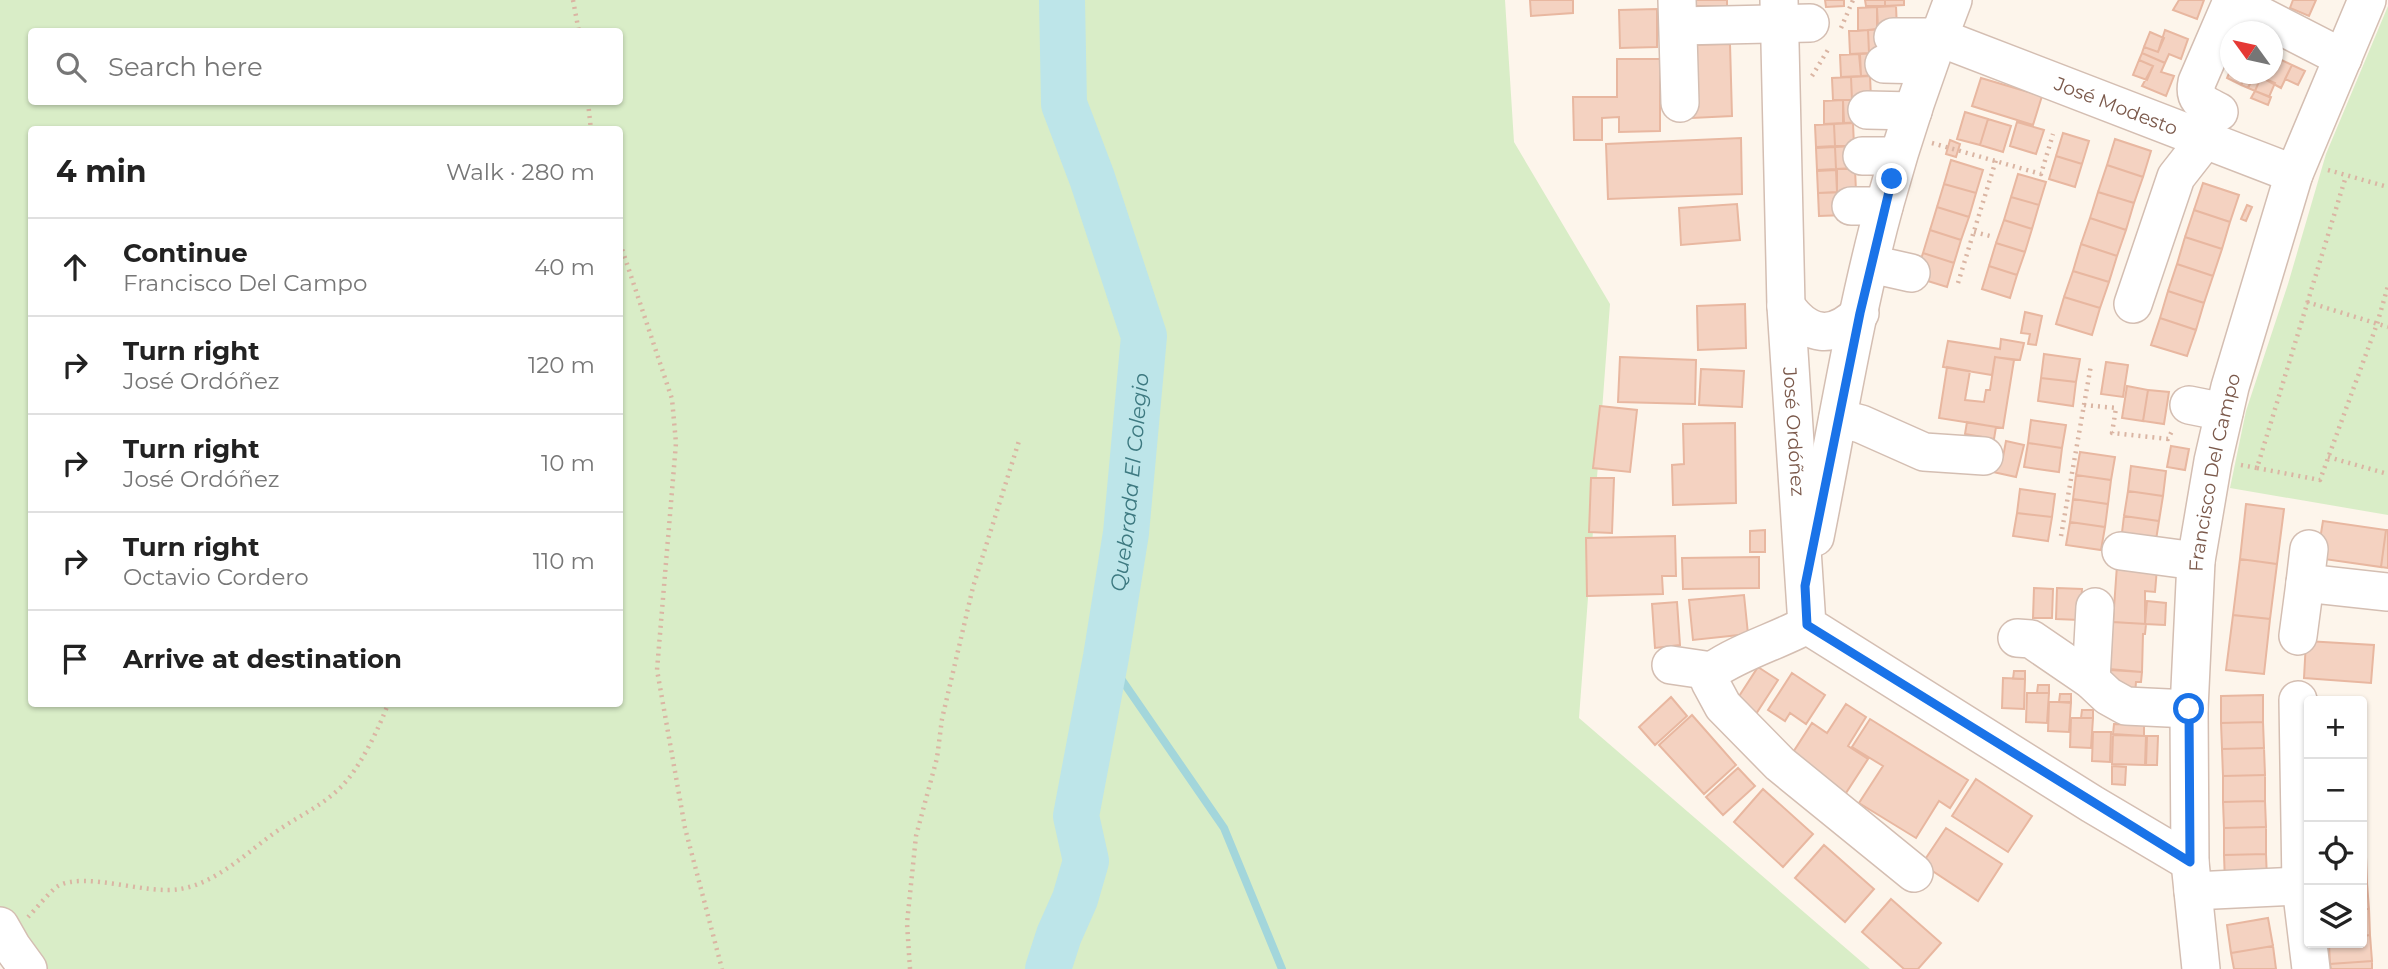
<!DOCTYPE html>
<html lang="en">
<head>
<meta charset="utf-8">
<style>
  :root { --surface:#fff; --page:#f2f2f2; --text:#222; --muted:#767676; --line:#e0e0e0 }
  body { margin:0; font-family:Montserrat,sans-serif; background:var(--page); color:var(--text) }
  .controls { position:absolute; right:21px; bottom:21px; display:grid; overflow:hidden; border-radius:7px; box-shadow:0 2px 5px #0004 }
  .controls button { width:63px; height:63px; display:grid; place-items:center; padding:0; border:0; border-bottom:2px solid var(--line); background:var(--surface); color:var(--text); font:35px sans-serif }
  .compass { position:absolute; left:2220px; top:21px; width:63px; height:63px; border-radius:50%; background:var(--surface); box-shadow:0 2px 5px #0004; rotate:303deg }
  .stop { position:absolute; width:21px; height:21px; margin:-16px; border:5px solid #1a73e8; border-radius:50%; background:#fff }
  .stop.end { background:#1a73e8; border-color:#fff; box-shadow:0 2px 7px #0008 }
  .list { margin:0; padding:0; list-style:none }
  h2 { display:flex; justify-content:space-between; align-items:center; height:91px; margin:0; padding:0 28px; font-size:30px }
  h2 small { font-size:23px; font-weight:400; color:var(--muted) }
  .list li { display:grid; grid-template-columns:46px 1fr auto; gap:21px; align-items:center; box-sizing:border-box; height:98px; padding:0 28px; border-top:2px solid var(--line) }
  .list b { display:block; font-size:26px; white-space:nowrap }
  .list p { margin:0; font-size:23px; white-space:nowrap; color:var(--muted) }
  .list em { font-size:23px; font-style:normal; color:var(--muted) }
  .icon { flex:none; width:38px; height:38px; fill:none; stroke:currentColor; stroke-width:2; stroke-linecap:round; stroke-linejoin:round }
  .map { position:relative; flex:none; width:2388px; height:969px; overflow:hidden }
  .search { position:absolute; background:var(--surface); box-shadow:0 2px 5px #0004; left:28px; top:28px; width:595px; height:77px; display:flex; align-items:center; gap:18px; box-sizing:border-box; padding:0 24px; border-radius:7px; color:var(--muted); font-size:26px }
  .panel { position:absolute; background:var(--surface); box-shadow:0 2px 5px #0004; left:28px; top:126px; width:595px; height:581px; border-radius:7px }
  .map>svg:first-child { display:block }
</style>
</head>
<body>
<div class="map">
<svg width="2388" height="969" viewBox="0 0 2388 969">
  <rect width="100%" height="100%" fill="#fdf5eb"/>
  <path fill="#d9edc7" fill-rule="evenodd" d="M0,0H1505L1514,142L1610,304L1579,718L1870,969H28L0,915ZM32,32H620V102H32ZM32,130H620V704H32Z
    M2388,6V515L2230,488L2246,411L2288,284L2326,154Z"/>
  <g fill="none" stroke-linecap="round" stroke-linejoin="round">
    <path stroke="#a3d6db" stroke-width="8" d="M1106,657L1224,828L1282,969"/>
    <path stroke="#bde5e9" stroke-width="46" id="s1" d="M1048,969L1059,935L1075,899L1086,861L1076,816L1106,657L1126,533L1144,336L1092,178L1064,104L1062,0"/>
  </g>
  <path fill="#f4d2c1" stroke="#e8b7a0" stroke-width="2" d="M1530,0H1573V13L1531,16Z
    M1687,0H1727V6H1687Z
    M1825,0H1844V6L1826,7Z
    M1865,0H1885V6H1866Z
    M1885,0H1904V5L1885,6Z
    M2179,0H2204L2197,19L2173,10Z
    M2293,0H2316L2309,16L2290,8Z
    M1896,6L1897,29H1878L1877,7Z
    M1877,7V29L1858,31V8Z
    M1657,9V47L1620,48L1619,10Z
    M1887,29L1888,52L1869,53L1868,30Z
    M1868,30L1869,53L1850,54L1849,31Z
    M2165,30L2188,39L2181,59L2169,54L2165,63L2142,53L2144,47L2158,52Z
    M2150,32L2164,38L2158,52L2144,47Z
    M1730,44L1732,116L1692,118L1690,45Z
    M1879,53V75L1861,76L1860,54Z
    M2142,53L2165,63L2161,72L2174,76L2166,96L2142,86L2153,66L2139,60Z
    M1859,54L1861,76L1841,77L1840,55Z
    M2273,56L2292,65L2281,88L2261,77L2255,91L2248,88L2255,74H2272Z
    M1617,59H1660V131L1619,132V117L1602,118V140H1574L1573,97H1617Z
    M2139,60L2153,66L2147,80L2133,75Z
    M2292,65L2305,71L2298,85L2285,79Z
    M2230,71V74H2247L2241,85L2227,78Z
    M2247,74H2254L2248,88L2241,85Z
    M1870,76L1871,98L1852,100L1851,77Z
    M1851,77L1852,100H1833L1832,78Z
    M2261,77L2275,83L2269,97L2255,91Z
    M1981,78L2042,96L2033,125L1972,106Z
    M2255,91L2271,97L2268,105L2251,98Z
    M1843,100H1862L1863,122L1844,123Z
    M1843,100V123L1824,124V101Z
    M1965,112L1988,119L1980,145L1957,139Z
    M1988,119L2011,126L2003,152L1980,145Z
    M2017,122L2044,130L2036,154L2010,146Z
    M1853,123L1854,146H1835L1834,124Z
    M1834,124L1835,146L1816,147L1815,125Z
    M2063,133L2089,141L2082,164L2056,156Z
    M1741,138L1742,194L1608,199L1606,144Z
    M2115,139L2151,151L2143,177L2107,165Z
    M1950,140L1960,144L1956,157L1946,154Z
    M1854,146L1855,168L1836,169L1835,147Z
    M1835,147L1836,169L1817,170L1816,148Z
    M2056,156L2082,164L2075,187L2049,179Z
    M1951,160L1983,170L1976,193L1944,184Z
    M2107,165L2143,177L2134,203L2098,192Z
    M1837,169H1855L1856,191L1837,192Z
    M1836,170L1837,192L1818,193L1817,171Z
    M2018,174L2046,182L2039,205L2011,197Z
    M2203,183L2239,195L2230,222L2194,210Z
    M1944,184L1976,193L1969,217L1937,207Z
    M1850,192L1846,215L1819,216L1818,193Z
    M2098,192L2134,203L2126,230L2090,218Z
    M2011,197L2039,205L2032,229L2004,220Z
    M1737,204L1740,240L1681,245L1679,208Z
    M2247,205L2252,207L2246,221L2241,219Z
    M1937,207L1969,217L1961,240L1930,230Z
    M2194,210L2230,222L2222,249L2185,237Z
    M2090,218L2126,230L2117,256L2081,244Z
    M2004,220L2032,229L2025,252L1996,243Z
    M1930,230L1961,240L1954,263L1923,253Z
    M2185,237L2222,249L2213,276L2177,264Z
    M1996,243L2025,252L2017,275L1989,266Z
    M2081,244L2117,256L2109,282L2073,271Z
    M1923,253L1954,263L1947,287L1915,277Z
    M2177,264L2213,276L2204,303L2168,291Z
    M1989,266L2017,275L2010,298L1982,289Z
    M2073,271L2109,282L2100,308L2064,297Z
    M2168,291L2204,303L2196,330L2160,318Z
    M2064,297L2100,308L2092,335L2056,324Z
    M1745,304L1746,348L1698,350L1697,306Z
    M2025,312L2042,316L2036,345L2028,344L2030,334L2021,333Z
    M2160,318L2196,330L2187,356L2151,345Z
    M2001,339L2024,343L2020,360L1995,357L1992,375L1943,367L1948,341L2000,349Z
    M2044,354L2080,359L2076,382L2041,378Z
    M1620,357L1696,360L1695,404L1618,402Z
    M1995,357L2014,360L2003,428L1939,418L1947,367L1970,371L1965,400L1984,402L1986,390H1990Z
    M2106,362L2128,365L2123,397L2101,394Z
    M1701,369L1744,371L1742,407L1699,405Z
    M2041,378L2076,382L2073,406L2038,401Z
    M2127,386L2148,390L2143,421L2122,418Z
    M2148,390L2169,392L2164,424L2143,421Z
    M1600,406L1637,410L1630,472L1593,468Z
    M2031,420L2066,425L2062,448L2028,443Z
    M1967,422L1996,427L1994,439L1965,434Z
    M1735,423L1736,503L1673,505L1672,465L1684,464L1683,424Z
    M2006,441L2024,445L2016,477L1993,472L1997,456L2003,457Z
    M2028,443L2062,448L2059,472L2024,467Z
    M2171,446L2189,449L2185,470L2167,467Z
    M2080,452L2115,457L2111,480L2076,475Z
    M2131,466L2166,471L2163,496L2128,491Z
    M2076,475L2111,480L2108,504L2073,499Z
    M1591,478H1614L1612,533L1589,532Z
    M2020,489L2055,494L2052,517L2017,513Z
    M2128,491L2163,496L2159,521L2124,516Z
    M2073,499L2108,504L2105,527L2070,522Z
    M2246,504L2284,509L2277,564L2240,559Z
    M2017,513L2052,517L2048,541L2013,536Z
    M2124,516L2159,521L2155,546L2121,541Z
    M2323,521L2386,530L2381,567L2317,558Z
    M2070,522L2105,527L2101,550L2066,545Z
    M1765,530V552H1750V531Z
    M2386,530H2388V568L2381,567Z
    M1675,536L1676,576H1662L1663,594L1587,596L1586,538Z
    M1759,557V588L1683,589L1682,558Z
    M2240,559L2277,564L2270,619L2233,615Z
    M2117,565L2157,568L2155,592L2145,591V624L2113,622Z
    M2034,588L2053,589L2052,618H2033Z
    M2057,588L2082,589L2080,620L2056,619Z
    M1744,595L1748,634L1693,640L1689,600Z
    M2147,601L2166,603L2165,625L2145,624Z
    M1677,602L1680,645L1655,648L1652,604Z
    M2233,615L2270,619L2264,674L2226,670Z
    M2112,622L2146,624L2145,634H2143L2142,672L2109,669Z
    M2306,641L2374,645L2371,683L2304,678Z
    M1758,667L1778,680L1754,717L1734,704Z
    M2110,670L2142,672L2141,682H2136L2135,694L2108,691Z
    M2014,671H2025V679H2013Z
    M1792,673L1825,695L1806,724L1790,713L1785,721L1768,710Z
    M2003,678L2025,679L2024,709L2002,708Z
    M2038,685H2049V693H2037Z
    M2027,693H2049L2047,723L2026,722Z
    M2060,694H2071V703L2059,702Z
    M2263,695V722L2221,723V696Z
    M1671,697L1687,716L1655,745L1639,727Z
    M2049,702H2071L2069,732L2048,731Z
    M1846,704L1866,717L1848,746L1868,759L1844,796L1788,760L1812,723L1827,733Z
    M2082,710H2093V718H2081Z
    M1692,715L1736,765L1704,794L1659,745Z
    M2071,718H2093L2091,748L2070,747Z
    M1870,719L1968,780L1950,808L1939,801L1916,838L1859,803L1883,766L1852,747Z
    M2263,722L2264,748L2222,749L2221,723Z
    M2114,724L2144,725V736L2113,734Z
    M2093,732H2111L2110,762L2092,761Z
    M2113,735L2146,736L2145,765L2112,764Z
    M2147,736H2158L2157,765H2146Z
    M2264,748L2265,775L2223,776L2222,749Z
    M2112,766L2126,767L2125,785L2112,784Z
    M1738,768L1755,786L1723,815L1706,797Z
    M2265,775V801L2223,802V776Z
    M1976,779L2032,816L2008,852L1952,816Z
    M1763,789L1813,834L1783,867L1734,822Z
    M2265,801L2266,827L2224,828L2223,802Z
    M2266,827V854L2224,855V828Z
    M1946,828L2002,864L1978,901L1922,864Z
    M2362,830H2364L2366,857H2362Z
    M1824,845L1874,889L1845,922L1795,878Z
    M2266,854L2267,880L2225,882L2224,855Z
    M2362,857H2366L2367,883H2362Z
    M2362,883H2367L2369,909H2362Z
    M1891,899L1941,943L1918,969H1904L1862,932Z
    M2362,909H2369L2370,935L2362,936Z
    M2268,918L2273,946L2231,953L2227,925Z
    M2370,935L2372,961L2330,964L2329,943H2362V936Z
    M2273,946L2276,969H2234L2231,953Z
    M2372,961V969H2331L2330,964Z"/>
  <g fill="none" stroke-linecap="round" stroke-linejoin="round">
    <g stroke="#d4beb2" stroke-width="40">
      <g id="minor">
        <path d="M1677,0L1680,103"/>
        <path id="s2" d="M1779,0L1786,306L1807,625L2092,804L2190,862"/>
        <path d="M1679,26L1810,23"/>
        <path id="s3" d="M1893,37H1938L2294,174"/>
        <path d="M1884,64L1928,65"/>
        <path d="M1867,110L1913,111"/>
        <path d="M2219,112C2204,104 2193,101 2197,82L2232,1L2343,58"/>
        <path d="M1862,156H1898"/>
        <path d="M1851,206H1884"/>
        <path d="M1871,264L1911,273"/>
        <path d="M2133,304L2176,177L2205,140"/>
        <path d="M1786,306C1808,337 1833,340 1860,313"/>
        <path d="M2189,405L2224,412"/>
        <path d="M1838,418L1861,424L1924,452L1984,456"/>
        <path d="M1815,537C1837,426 1855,312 1885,203C1904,134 1927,66 1953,0"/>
        <path d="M2121,551L2196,561"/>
        <path d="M2305,583L2309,549"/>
        <path d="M1807,625C1777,641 1739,652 1712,671L1710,682L1723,706L1780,764L1914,873"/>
        <path d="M2298,636L2305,583L2388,592"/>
        <path d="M2017,638L2031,639L2091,680L2108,696L2126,706L2189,709"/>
        <path d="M1671,665L1712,671"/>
        <path d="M2091,680L2095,607"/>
        <path d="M2298,700L2301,886L2311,969"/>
        <path d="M2193,891L2301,886"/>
        <path d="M0,926L12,947L28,969"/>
        <path id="s4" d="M2201,969L2190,862L2189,709L2196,561L2213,461L2230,387L2294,174L2367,0"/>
      </g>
    </g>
    <path stroke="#dab5a3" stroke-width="4.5" stroke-dasharray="2 5" stroke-linecap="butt" d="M573,0L579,32
      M1841,28L1853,0
      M1812,76L1829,48
      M588,102L591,130
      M1932,143L2041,174L2053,134
      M2328,170L2388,187
      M1974,232L1990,236
      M620,243L672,399L676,443L657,670L685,828L722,969
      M1958,283L1996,160
      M2307,302L2388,327
      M2084,405L2116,408L2112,433L2168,439L2172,431
      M2328,457L2388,474
      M2241,465L2257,468L2346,176
      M2257,468L2320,480L2377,324L2388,286
      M2061,536L2091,365
      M28,917C36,909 49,892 58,886C84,871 147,895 180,889C218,883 249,850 280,829C301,815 323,805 341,787C360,768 379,728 388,704
      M910,969L907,923L916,836L937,758L942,719L973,587L1019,441"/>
    <use href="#minor" stroke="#fff" stroke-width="37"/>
  </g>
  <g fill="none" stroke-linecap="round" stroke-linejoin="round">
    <path stroke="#1a73e8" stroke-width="9" d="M1892,179L1860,313L1805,586L1807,625L2190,862L2189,709"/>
  </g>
  <g text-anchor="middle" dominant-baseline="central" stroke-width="6" stroke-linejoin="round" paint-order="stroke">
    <g font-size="19" fill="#7b594b" stroke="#fff9f2">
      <text stroke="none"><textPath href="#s3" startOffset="236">José Modesto</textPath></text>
      <text stroke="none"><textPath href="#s2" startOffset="432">José Ordóñez</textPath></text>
      <text stroke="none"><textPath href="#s4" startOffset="499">Francisco Del Campo</textPath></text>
    </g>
    <g font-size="21" font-style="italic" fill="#3d7980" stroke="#fff9f2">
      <text stroke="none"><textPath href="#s1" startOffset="499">Quebrada El Colegio</textPath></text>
    </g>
  </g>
</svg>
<div class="controls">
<button>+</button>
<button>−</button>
<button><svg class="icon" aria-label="locate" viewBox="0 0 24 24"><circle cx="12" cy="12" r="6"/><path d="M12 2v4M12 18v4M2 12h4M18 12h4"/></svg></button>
<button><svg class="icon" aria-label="layers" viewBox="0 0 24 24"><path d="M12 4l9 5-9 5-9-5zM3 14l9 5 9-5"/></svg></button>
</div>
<svg class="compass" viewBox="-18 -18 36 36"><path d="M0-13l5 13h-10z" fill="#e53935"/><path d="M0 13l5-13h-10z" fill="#767676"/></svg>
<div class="stop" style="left:2189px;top:709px"></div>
<div class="stop end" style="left:1892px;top:179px"></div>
<div class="search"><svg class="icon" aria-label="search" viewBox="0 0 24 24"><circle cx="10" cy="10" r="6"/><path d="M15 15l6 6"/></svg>Search here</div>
<section class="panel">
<h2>4 min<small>Walk · 280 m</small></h2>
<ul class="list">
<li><svg class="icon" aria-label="ahead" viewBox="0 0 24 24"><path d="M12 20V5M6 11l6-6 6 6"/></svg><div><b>Continue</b><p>Francisco Del Campo</p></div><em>40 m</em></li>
<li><svg class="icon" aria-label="right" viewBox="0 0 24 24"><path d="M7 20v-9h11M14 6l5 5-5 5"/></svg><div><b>Turn right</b><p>José Ordóñez</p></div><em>120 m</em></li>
<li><svg class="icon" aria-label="right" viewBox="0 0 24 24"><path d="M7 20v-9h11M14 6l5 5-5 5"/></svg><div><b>Turn right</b><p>José Ordóñez</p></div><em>10 m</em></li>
<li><svg class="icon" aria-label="right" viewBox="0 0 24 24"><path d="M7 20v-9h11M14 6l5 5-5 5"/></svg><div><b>Turn right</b><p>Octavio Cordero</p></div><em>110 m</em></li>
<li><svg class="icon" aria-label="arrive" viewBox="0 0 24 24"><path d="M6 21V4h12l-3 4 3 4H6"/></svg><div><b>Arrive at destination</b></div></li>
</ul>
</section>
</div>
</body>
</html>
